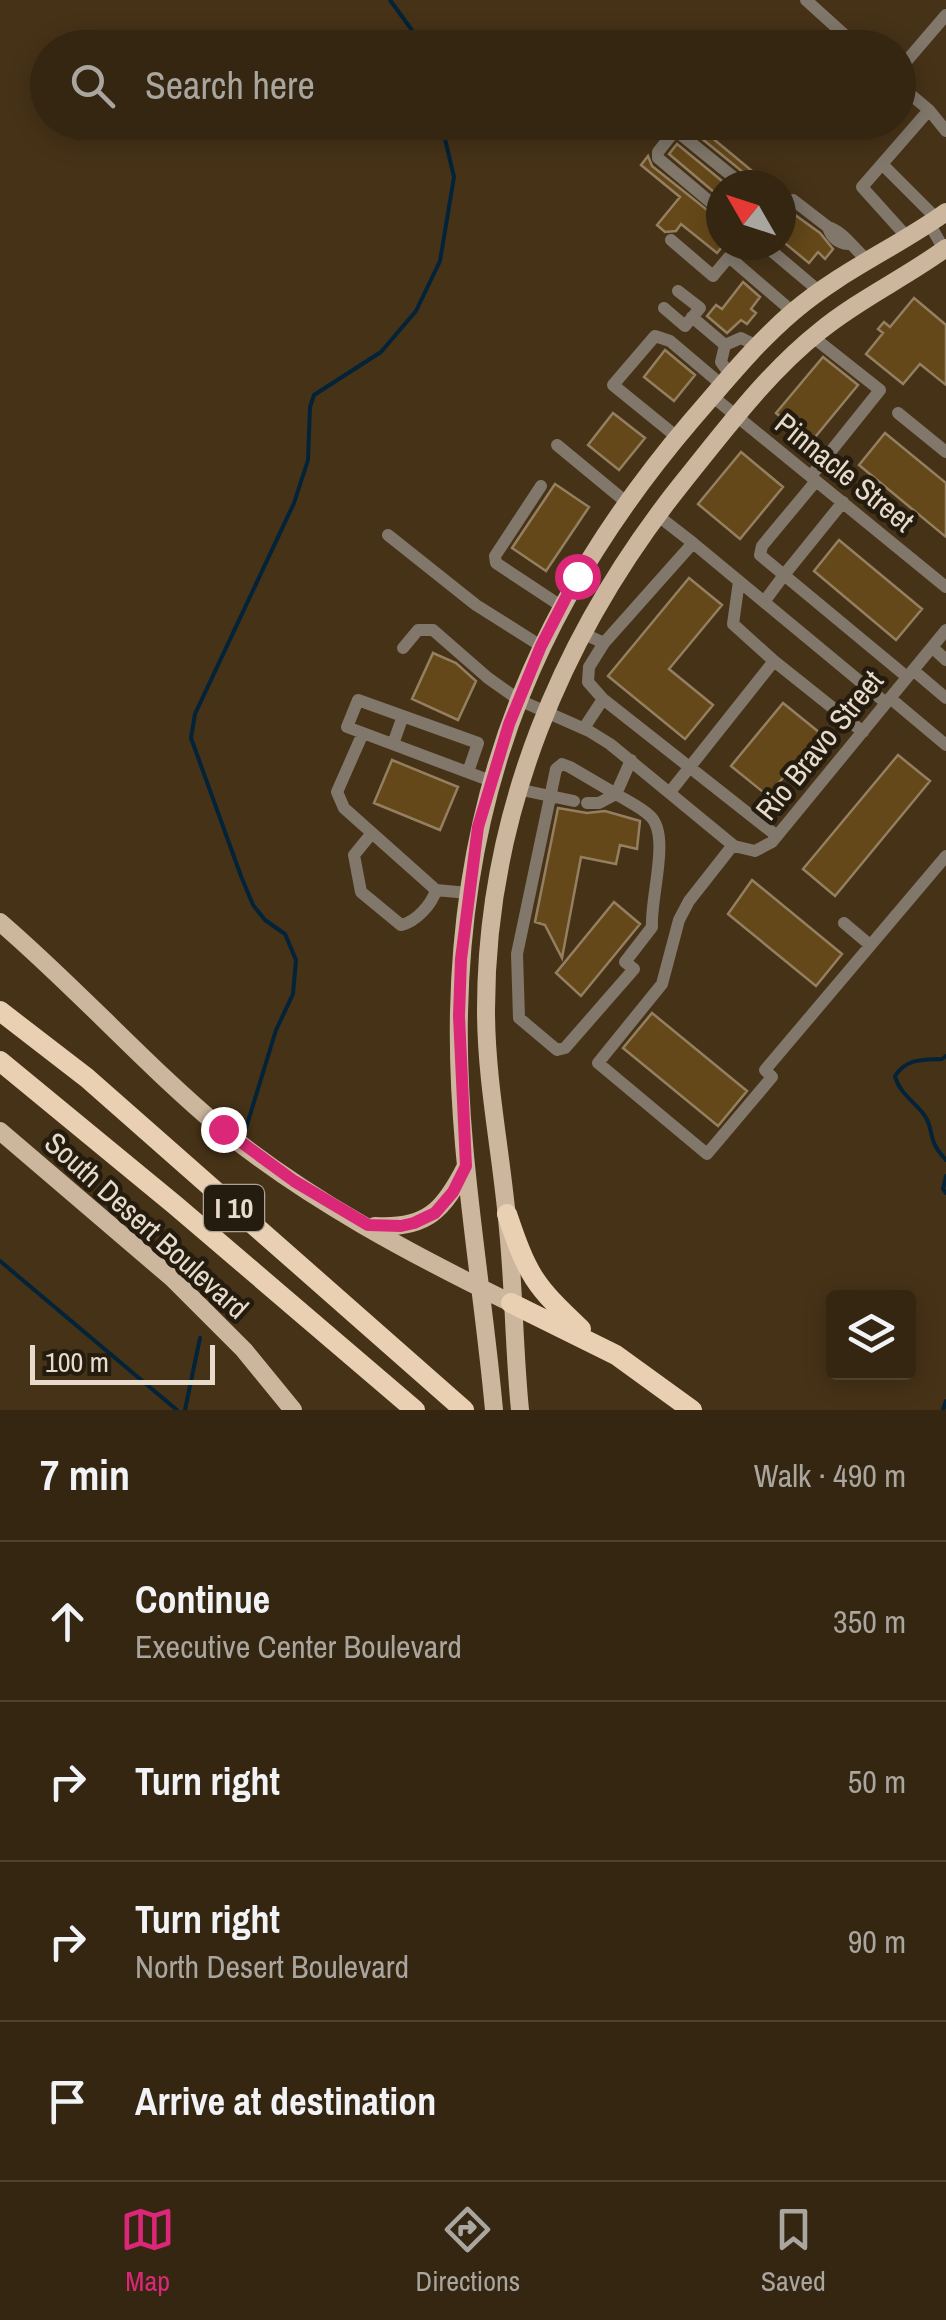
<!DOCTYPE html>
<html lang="en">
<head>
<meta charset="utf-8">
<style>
  :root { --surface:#342611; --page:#3f321f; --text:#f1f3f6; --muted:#a9a59f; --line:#4e4331; --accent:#db2777 }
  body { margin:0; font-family:"Archivo Narrow",sans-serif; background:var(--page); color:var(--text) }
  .controls { position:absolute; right:30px; bottom:30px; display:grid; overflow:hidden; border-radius:10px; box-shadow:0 5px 25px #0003 }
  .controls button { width:90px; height:90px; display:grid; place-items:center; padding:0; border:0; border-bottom:2px solid var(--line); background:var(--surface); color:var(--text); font:50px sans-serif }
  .compass { position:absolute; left:706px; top:170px; width:90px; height:90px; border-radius:50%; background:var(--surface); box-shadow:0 5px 25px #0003; rotate:309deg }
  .scale { position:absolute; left:30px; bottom:25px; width:185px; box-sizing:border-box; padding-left:10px; border:5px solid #e8dbcc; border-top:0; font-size:28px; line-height:35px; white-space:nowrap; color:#e8dbcc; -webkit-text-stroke:8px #251c10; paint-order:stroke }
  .stop { position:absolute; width:30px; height:30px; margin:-22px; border:8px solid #db2777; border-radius:50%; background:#fff }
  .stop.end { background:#db2777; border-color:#fff; box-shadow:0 2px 10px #0008 }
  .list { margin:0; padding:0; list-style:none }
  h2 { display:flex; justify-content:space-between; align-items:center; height:130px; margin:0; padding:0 40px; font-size:42px }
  h2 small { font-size:32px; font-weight:400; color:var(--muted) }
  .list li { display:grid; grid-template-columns:65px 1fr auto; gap:30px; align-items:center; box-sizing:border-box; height:160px; padding:0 40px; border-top:2px solid var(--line) }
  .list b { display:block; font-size:38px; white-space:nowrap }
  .list p { margin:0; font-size:32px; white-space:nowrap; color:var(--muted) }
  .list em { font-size:32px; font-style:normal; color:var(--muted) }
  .icon { flex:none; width:55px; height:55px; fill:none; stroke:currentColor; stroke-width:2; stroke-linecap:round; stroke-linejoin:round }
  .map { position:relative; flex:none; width:946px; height:1410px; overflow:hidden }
  .search { position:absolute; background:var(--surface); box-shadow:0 5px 25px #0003; left:30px; right:30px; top:30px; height:110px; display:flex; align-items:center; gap:25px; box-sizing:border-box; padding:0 35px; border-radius:55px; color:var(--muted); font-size:38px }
  .sheet { height:770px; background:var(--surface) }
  nav { display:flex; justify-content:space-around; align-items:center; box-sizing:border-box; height:140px; border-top:2px solid var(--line); background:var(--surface); font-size:28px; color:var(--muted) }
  nav a { display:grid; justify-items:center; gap:5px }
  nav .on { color:var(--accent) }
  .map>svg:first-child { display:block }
</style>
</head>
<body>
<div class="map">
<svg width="946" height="1410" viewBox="0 0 946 1410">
  <rect width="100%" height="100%" fill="#463217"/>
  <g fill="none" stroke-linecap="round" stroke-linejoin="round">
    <path stroke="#032339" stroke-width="4" d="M390,0L425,48
      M946,1056L942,1059C922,1060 907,1058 895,1076C899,1093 915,1102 925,1116C935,1132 926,1139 946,1160
      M246,1128L276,1030L293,994L296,960L285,934L265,920L253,905L241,876L191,738L195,714L294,503L308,460L310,407L314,395L381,352L416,311L440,261L454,177L441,122
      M946,1176L943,1189L946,1193
      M0,1261L177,1410
      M185,1410L200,1338
      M943,1410L946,1401"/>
  </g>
  <path fill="#644819" stroke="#947f61" stroke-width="2.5" d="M675,122H693L769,185H753L749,177L685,125Z
    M677,144L727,185H721V198L669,154Z
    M648,156L652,166L721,221V248L717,253L681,224L676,231L665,232L657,225L680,197L641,165Z
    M791,212L820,233L833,249L825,259L818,252L809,263L781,240V224Z
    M743,282L760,297L751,309L756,313L747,324L741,320L727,333L707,316L716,305L722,309Z
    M914,298L946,325V385L920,364L903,384L866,354L883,333L878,329L884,322L890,327Z
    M665,350L695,375L674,401L644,377Z
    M823,357L858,385L811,442L776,413Z
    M613,413L645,438L619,470L588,445Z
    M885,433L946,483V537L859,465Z
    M741,452L783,487L740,539L698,504Z
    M555,484L589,507L546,571L512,548Z
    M839,540L922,609L896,640L814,571Z
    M689,578L722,605L669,669L713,705L685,739L608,676Z
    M433,653L456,663L476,681L458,720L412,699Z
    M783,703L820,733L768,796L731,766Z
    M898,755L930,781L835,896L803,869Z
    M392,760L458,787L440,830L374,803Z
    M558,808L587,813L605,811L640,821L637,849L620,845L616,864L581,857L562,958L545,925L535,922Z
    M752,880L842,954L816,986L728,914Z
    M614,902L640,924L581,996L556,973Z
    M652,1013L747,1091L718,1126L623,1048Z"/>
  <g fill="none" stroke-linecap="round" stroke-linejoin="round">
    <path stroke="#81776b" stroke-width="12" d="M806,0L859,48
      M898,71L946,15
      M898,84L929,110L946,131
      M882,164L929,110
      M781,205L793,200L828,227
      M721,211L658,158V152L673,133H679L743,185
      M929,223L946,253
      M907,237L862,187L882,164L937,219
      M671,240L713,276L729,257L793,312
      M848,244C837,243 831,236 828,227C844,232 854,249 867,260
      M768,248L819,291
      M664,308L685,326L700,308L678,291
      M692,317L725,345
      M731,376L721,362L725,345L741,338L757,346
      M712,396L946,587
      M898,413L946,452
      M677,437L613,385L655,336L670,341L722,385
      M557,445L626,502
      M811,476L880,390L813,337
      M541,486L495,556L496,563L561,606
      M843,502L784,575L907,677
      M388,535L476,605L541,646
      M693,543L886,703
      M739,581L733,624L774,661
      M764,602L784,575L760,555L762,546L816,481
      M582,633L604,643L589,667L588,682L603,699
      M604,643L693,543L657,515
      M932,647L946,660
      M403,648L418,630H433L488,678L519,700L589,731L610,744L734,846L755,851L772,842L946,630
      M913,670L946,698
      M890,698L946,745
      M584,728L603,699L777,836
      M363,733L347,727L358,700L478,743L468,772
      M393,744L403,716
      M517,789L574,801
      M670,792L774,661L863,732
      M587,803H599L616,794C627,801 641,807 650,816C671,835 650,897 652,927L625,962L634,969L565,1048L557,1050L519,1018L517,954L556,769L562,764L570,767L616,794L631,760
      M372,833L354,855L361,892L401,925C416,922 432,904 436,890
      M733,845L689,901L679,920L662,984L598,1063L707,1154L772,1077L765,1070L946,856
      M468,893L436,890L344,808L337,792L363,733L491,781
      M844,923L870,945"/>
    <path stroke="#ccb79e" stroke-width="18" d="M0,922C77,988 145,1065 223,1130C307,1199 413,1255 511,1303
      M0,1131L172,1278L244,1350L293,1410
      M375,1226C427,1229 444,1210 466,1166
      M494,1410C482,1278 456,1145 459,1012C464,780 542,596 691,421C724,383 756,343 794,311C841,271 897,247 946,212
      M520,1410C514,1350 514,1289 508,1229C502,1156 486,1083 486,1010C486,815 562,633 683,482C725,430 767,373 820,331C859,299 905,278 946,248"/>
    <path stroke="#e9d0b2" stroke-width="20" d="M0,1011L87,1078L464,1410
      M0,1061L175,1205L415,1410
      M507,1214C528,1276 534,1285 581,1329
      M511,1303L616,1355L692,1410"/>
  </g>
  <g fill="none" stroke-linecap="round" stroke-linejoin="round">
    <path stroke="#db2777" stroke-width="12" d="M223,1129L294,1181L368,1225L401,1226L414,1223L435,1213L453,1192L466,1166L459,1016L461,959L478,827L509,724L541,646L577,576"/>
  </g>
  <g text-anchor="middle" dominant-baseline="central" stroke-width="9" stroke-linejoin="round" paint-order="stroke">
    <rect fill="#251c10" stroke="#aea294" stroke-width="2.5" x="204" y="1185" width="60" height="46" rx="8"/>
    <g font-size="28" font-weight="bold" fill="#e8dbcc">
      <text x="234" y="1208">I 10</text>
    </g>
    <g font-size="30" fill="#e8dbcc" stroke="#251c10">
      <text transform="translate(845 472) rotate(39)">Pinnacle Street</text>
      <text transform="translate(819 745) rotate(-51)">Rio Bravo Street</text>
      <text transform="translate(147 1225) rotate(42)">South Desert Boulevard</text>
    </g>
  </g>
</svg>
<div class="controls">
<button><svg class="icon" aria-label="layers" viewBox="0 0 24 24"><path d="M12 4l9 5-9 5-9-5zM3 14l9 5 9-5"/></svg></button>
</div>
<svg class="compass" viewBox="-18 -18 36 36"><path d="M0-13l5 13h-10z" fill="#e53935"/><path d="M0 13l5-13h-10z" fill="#a9a59f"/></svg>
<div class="scale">100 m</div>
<div class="stop" style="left:577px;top:576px"></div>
<div class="stop end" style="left:223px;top:1129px"></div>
<div class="search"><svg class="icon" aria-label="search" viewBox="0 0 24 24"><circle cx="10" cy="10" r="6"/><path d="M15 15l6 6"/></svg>Search here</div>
</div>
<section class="sheet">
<h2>7 min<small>Walk · 490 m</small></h2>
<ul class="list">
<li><svg class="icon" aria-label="ahead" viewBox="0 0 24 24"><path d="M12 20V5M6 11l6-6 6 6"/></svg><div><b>Continue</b><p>Executive Center Boulevard</p></div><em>350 m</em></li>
<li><svg class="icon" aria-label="right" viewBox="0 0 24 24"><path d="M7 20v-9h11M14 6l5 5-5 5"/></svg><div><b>Turn right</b></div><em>50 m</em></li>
<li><svg class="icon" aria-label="right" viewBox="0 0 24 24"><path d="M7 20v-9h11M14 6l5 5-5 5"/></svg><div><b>Turn right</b><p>North Desert Boulevard</p></div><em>90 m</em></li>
<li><svg class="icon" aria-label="arrive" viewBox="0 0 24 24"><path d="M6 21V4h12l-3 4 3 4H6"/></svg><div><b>Arrive at destination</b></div></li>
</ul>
</section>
<nav>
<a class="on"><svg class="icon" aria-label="map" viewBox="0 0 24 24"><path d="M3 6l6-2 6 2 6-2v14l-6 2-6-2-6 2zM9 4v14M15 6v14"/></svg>Map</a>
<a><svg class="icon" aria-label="directions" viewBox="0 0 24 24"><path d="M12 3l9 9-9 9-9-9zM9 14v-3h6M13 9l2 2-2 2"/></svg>Directions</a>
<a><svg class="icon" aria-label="saved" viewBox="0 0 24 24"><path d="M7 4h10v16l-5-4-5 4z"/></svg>Saved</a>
</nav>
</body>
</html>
